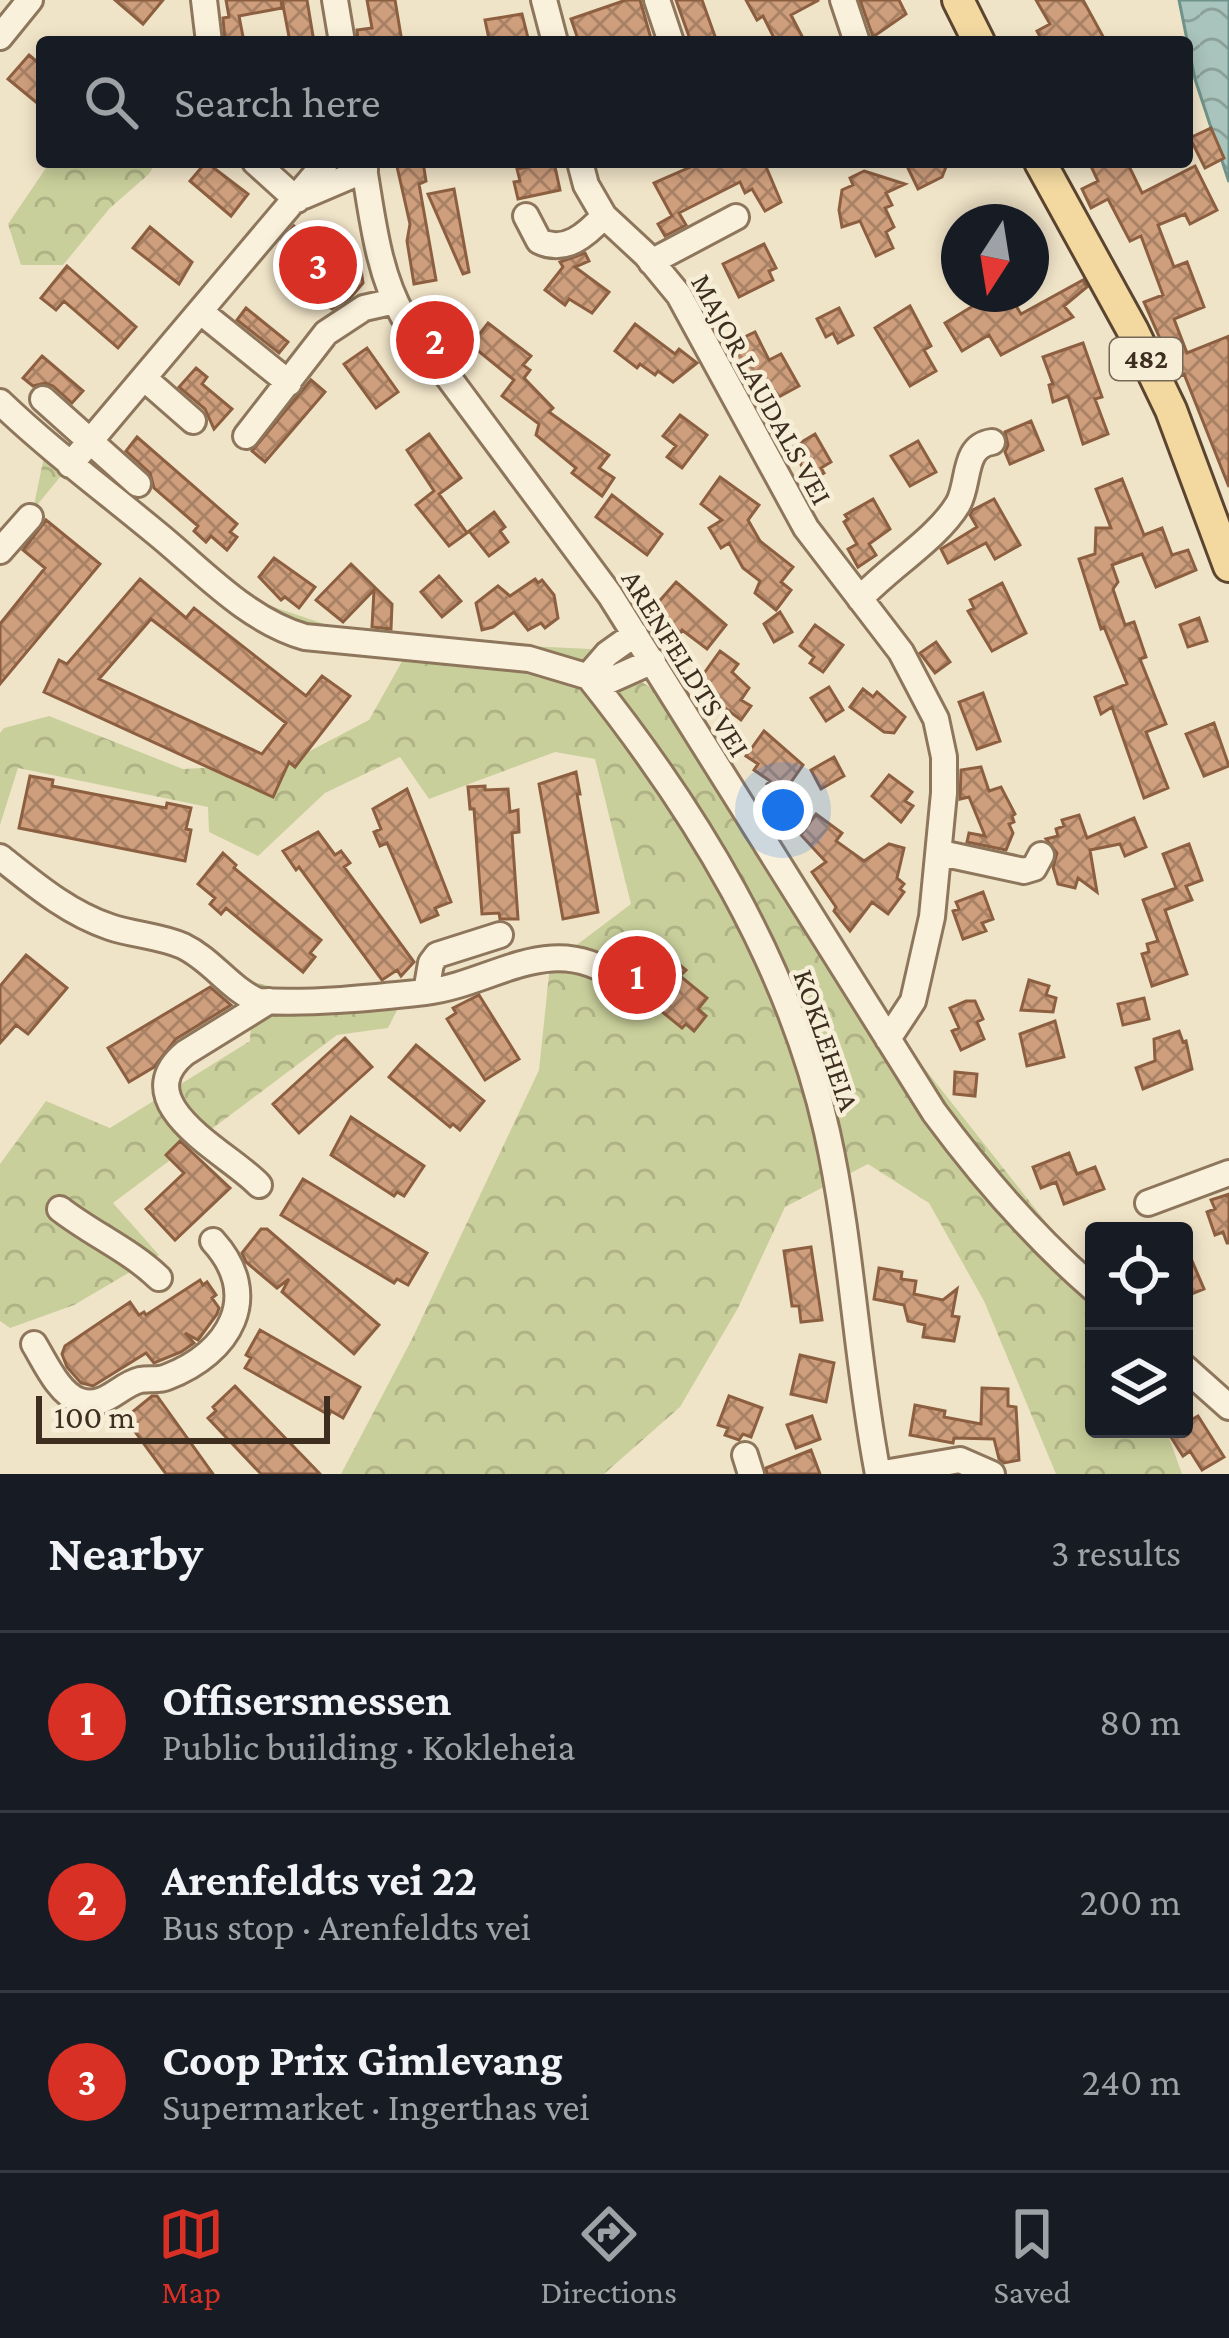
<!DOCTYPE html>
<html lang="en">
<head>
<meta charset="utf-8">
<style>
  :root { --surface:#171b24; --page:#242831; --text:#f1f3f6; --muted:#9ea1a6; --line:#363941; --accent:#d93025 }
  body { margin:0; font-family:"Crimson Pro",serif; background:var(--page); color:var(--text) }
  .controls { position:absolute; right:36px; bottom:36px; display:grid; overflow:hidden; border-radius:12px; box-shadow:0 6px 18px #0003 }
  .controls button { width:108px; height:108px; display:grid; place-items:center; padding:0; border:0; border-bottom:3px solid var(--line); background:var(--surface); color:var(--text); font:60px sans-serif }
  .compass { position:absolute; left:941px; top:204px; width:108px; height:108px; border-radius:50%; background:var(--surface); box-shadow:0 6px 18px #0003; rotate:192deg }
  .scale { position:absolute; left:36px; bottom:30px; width:294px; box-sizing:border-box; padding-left:12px; border:6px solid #3d2e20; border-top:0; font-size:33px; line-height:42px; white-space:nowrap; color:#3d2e20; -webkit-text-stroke:9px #f7eed8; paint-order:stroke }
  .you { position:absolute; left:783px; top:810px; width:42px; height:42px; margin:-30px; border:9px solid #fff; border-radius:50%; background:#1a73e8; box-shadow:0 0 0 18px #1a73e833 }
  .badge { display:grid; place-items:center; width:78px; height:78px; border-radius:50%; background:var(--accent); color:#fff; font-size:39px; font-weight:700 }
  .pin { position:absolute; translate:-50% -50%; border:6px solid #fff; box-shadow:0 3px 12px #0006 }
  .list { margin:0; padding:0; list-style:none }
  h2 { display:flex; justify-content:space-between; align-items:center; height:156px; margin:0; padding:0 48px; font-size:51px }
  h2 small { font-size:39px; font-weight:400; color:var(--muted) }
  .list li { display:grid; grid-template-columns:78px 1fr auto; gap:36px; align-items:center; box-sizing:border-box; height:180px; padding:0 48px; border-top:3px solid var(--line) }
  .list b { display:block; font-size:45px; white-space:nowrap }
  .list p { margin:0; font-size:39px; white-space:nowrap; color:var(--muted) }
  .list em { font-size:39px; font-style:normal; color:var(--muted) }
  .icon { flex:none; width:66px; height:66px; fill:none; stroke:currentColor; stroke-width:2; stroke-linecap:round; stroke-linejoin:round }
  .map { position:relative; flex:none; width:1229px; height:1474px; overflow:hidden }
  .search { position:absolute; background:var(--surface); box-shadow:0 6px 18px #0003; left:36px; right:36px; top:36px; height:132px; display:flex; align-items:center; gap:30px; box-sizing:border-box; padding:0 42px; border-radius:12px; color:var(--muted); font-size:45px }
  .sheet { height:696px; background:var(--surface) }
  nav { display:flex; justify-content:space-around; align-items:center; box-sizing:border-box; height:168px; border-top:3px solid var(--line); background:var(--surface); font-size:33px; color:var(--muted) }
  nav a { display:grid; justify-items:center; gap:6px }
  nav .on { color:var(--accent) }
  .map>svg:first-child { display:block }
</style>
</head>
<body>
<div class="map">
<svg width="1229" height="1474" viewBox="0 0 1229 1474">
  <defs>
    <pattern id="forest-crowns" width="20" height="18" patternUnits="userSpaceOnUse" patternTransform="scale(3)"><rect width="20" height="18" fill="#c9cf9b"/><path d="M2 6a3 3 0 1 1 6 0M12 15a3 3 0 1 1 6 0" fill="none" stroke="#aeb285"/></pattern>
    <pattern id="water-waves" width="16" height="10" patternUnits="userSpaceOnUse" patternTransform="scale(3)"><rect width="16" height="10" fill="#a9c4bc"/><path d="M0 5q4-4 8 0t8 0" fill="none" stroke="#8ba098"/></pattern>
    <pattern id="building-cross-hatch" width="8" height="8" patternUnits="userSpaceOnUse" patternTransform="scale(3)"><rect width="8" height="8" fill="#cf9f7d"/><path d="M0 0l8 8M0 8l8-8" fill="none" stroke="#a98266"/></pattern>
  </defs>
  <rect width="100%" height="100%" fill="#f0e4c8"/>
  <path fill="url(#forest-crowns)" d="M50,162H156L149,174L110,208L63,265H21L8,224Z
    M47,442L256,601L366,638L590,649L659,693L854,979L1094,1283V1429H1166L1182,1474H1056L984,1301L929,1203L868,1164L785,1207L738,1308L680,1407L604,1474H341L413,1337L539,1070L550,965L631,904L595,759L555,752L429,799L400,757L325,793L258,856L209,832L208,807L18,768L0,825V733L4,728L49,716L183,769L285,764L369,720L409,649L305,637L70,465L33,510Z
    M253,982L293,992L405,994L388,1028L337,1035L113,1203L159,1255L74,1305L10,1328L0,1321V1164L46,1101L110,1128L250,1041Z"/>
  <path fill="url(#water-waves)" stroke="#6f938a" stroke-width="3" d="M1179,0H1229V182L1195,79Z"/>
  <path fill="url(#building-cross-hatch)" stroke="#8d5f41" stroke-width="3" fill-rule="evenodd" d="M115,0H163L143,24Z
    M226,0H281L282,8L239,16L244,42H225L223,18L229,17Z
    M282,0H307L314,42H290Z
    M367,0H395L402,42H358L357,30L372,28Z
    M626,0H640L652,42H579L571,19Z
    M676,0H702L717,42H691Z
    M746,0H819L791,15L805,42H776L763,16L757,20Z
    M860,0H899L906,14L873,37Z
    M1036,0H1083L1106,42H1043L1037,31L1050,24Z
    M522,14L529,42L489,39L485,20Z
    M29,55L42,66V107L8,79Z
    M1211,128L1224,158L1205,168L1190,138Z
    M206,162L248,194L231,216L190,181Z
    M396,162H423L426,181L419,184L436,280L414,284L407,241L410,224Z
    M554,162L560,190L518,199L514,182L520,181L517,169Z
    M702,162H764L781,202L765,211L752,189L745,193L740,182L679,213L686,225L665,236L658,224L672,216L654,183Z
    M905,162H948L942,177L918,189Z
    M1089,162H1127L1142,193L1195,166L1217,210L1190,224L1185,214L1158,225L1174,267L1187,262L1204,307L1174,319L1187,353L1229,336V487L1184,374L1179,376L1173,358L1169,359L1144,302L1163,295L1141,236L1130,241L1108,199L1091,208L1082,189L1098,181Z
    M864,171L905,184L886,193L892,205L885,208L894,227L886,232L893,248L876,256L860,221L842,227L839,210L842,190L853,185L850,178Z
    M454,189L469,272L463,274L428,194Z
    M294,226L306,237L314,229L361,269L363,283L351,297L332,309L314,297L316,294L298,279L302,273L281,253L288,245L282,240Z
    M150,227L192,262L179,284L133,248Z
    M764,244L776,268L769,271L773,280L739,297L723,264Z
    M585,253L589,261L575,267L609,292L592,313L569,299L565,305L545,290L563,267L560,262Z
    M67,266L136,327L118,348L64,301L56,310L41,298Z
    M1083,280L1087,287L1064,306L1073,317L1001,355L989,335L962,351L945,323L973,306L970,300L979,294H1009L1021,314Z
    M910,306L931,346L924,350L936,371L910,386L875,328Z
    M246,308L288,342L279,353L237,320Z
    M839,308L853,335L838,343L833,333L826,337L817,319Z
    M488,323L531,356L523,365L530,370L524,378L553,408L549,412L609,455L599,468L614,478L602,496L572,473L576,468L536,435L539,424L502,396L514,380L471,345Z
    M635,324L675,354L679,349L697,363L673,382L658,371L655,375L640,364L637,368L615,351Z
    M755,332L769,360L781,354L799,386L760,407L726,346Z
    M1083,343L1102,397L1095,399L1108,434L1083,444L1068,396L1053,402L1049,385L1053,384L1043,357Z
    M367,348L398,392L376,408L344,364Z
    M42,356L83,391L72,403L53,386L45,383L33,386L23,378Z
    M196,368L207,377L202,384L232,409L214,429L205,409L179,387Z
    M311,380L325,392L265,462L252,451Z
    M680,415L707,435L682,468L667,457L676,446L663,436Z
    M1031,421L1043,450L1010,464L1005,452L1008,445L1005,432Z
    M429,434L461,478L439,494L467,533L449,546L416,505L434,491L407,450Z
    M815,434L831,462L821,468L824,473L809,482L793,447Z
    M137,437L237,524L230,532L237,537L227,550L211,536L206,542L194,531L198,526L154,488L150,473L126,451Z
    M918,441L936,472L910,486L891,456Z
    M720,477L759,505L748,520L760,541L793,567L781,582L791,590L776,610L755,593L760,581L743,568L729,543L721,548L709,528L722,520L701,504Z
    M1122,479L1144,535L1162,528L1172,555L1188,550L1196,570L1156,587L1142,554L1112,565L1118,582L1113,589L1125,625L1134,622L1146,657L1140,659L1166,724L1146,732L1168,788L1144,798L1112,707L1101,714L1095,697L1127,684L1104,627L1101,629L1079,559L1095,554L1096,528H1111L1096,489Z
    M612,495L662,534L647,555L596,517Z
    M873,499L890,529L869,544L876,555L858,567L848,549L857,544L844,522L848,519L845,515Z
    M994,499L1020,545L995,559L986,543L948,563L941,549L977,527L970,515L973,510Z
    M494,512L505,527L500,531L508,542L489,556L469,531Z
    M46,520L100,564L0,684V624L45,568L23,550Z
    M274,558L315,587L299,608L285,597L281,600L259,577Z
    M351,564L392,604L391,629L372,627L374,590L343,622L316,600Z
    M439,576L461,601L442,617L421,592Z
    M140,579L186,618L194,608L306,696L322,676L350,696L295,767L289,762L273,797L44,692L59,660L67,664ZM151,619L286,723L262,754L99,679Z
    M535,579L538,583L542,580L554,595L558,618L545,628L541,623L528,630L514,612L493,627L482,630L476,603L498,586L510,596Z
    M676,582L726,625L707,649L682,630L679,635L667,626L670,621L657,609L656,605Z
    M1002,583L1026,633L992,651L968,611L974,608L970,600Z
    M780,612L792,632L774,642L764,624Z
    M1199,618L1207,641L1188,647L1180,625Z
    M815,625L843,645L823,672L810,663L814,657L800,646Z
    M936,642L950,662L935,673L920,653Z
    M720,651L738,664L732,672L749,688L741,700L751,706L741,720L695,686Z
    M829,687L843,710L826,721L811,698Z
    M863,689L873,697L877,692L905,717L894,733L884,732L850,707Z
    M983,693L1000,741L977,749L959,702Z
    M1214,723L1229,766L1204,776L1186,734Z
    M764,731L803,765L782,795L767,784L770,781L754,770L758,764L746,756Z
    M834,757L844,776L821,789L811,770Z
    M981,767L989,791L1001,787L1015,814L1012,816L1014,822L1009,824L1013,833L1006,850L967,842L969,833L985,836L969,797L960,799L961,770Z
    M576,772L580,794H577L598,912L563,919L539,784Z
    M889,775L912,792L905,801L913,806L901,822L872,796Z
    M30,776L53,780L52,786L166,808L167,803L191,808L186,829L191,830L185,861L19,828Z
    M485,786V790L508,789L510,812L518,810L519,832L512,833L518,919H500L499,913L482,914L474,809H470L468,787Z
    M407,789L451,902L435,908L438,915L421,922L387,843L380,846L374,832L381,829L373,809Z
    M816,814L842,833L836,841L864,861L889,844L904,848L897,878L904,884L900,889L904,892L888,914L872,902L850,931L834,911L836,907L812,872L826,862L801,835Z
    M1079,815L1087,838L1134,818L1146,847L1125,856L1120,844L1090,850L1097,892L1078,878L1075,888L1058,884L1053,867L1057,853L1046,839L1058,836L1056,829L1064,826L1062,820Z
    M318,832L335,855L341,851L350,863L344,867L414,962L401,976L397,970L382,980L299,867L296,870L283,851Z
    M1189,844L1202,880L1186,886L1192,900L1165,910L1187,974L1152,986L1142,954L1149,952L1147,944L1158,941L1143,900L1176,888L1163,854Z
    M223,853L236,865L234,868L321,940L310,953L315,957L303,972L226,908L221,914L210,904L215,898L198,884Z
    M983,892L993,919L982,923L986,931L963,939L953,911L959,909L956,902Z
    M636,940L664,963L669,956L686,970L680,976L707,998L698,1009L706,1016L694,1031L686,1024L682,1028L633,988L634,972L620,961Z
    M26,955L67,988L28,1034L16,1025L0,1043V986Z
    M1029,980L1049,986L1046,995L1056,998L1053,1012L1021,1010Z
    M210,987L231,1005L176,1039L154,1067L129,1082L108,1048Z
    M479,995L519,1059L485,1080L447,1019L456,1013L453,1008Z
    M1144,998L1149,1019L1123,1025L1118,1004Z
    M966,1001H975L983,1019L977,1022L984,1039L961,1050L952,1031L959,1028L950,1008Z
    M1055,1021L1064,1057L1027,1066L1020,1034Z
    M1179,1031L1183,1042L1186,1041L1192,1069L1143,1089L1136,1068L1155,1061L1154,1039Z
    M345,1038L372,1067L299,1133L273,1104Z
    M416,1045L484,1101L460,1130L453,1124L450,1127L389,1077Z
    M955,1072L977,1074L975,1096L954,1094Z
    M351,1117L424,1166L404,1196L397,1192L394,1196L331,1155Z
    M180,1141L230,1188L175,1240L146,1209L184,1173L166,1155Z
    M1069,1153L1077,1174L1095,1167L1104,1189L1064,1204L1056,1182L1041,1188L1033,1167Z
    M303,1179L427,1253L408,1285L397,1279L394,1283L281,1215Z
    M1229,1194V1243H1227L1223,1232L1215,1235L1207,1212L1215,1209L1211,1200Z
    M261,1229H267L379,1325L354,1354L282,1292L289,1279L277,1288L246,1262L242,1253Z
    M1184,1242L1204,1289L1184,1297Z
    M811,1247L822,1320L801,1322L799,1306H792L784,1251Z
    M879,1268L902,1272L901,1279L916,1281L914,1294L943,1300L957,1289L952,1316L959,1317L954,1341L923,1337L925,1325L908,1321L904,1305L874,1299Z
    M200,1280L203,1285L207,1282L216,1295L212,1298L219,1308L217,1314L198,1340L185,1333L194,1343L181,1352L154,1363L146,1353L93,1386L81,1383L67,1367L62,1354L65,1346L130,1302L139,1315L144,1312L146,1315Z
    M260,1330L360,1387L343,1418L331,1411L329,1415L245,1368L251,1358L246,1355Z
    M800,1355L834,1363L826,1402L791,1394Z
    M235,1386L320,1474H261L208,1418L216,1411L213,1407Z
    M982,1388L1008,1389V1406L1016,1407L1019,1460L1004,1463L999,1459L994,1439L954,1438L953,1443L910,1435L915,1405L945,1411L944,1417L981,1424Z
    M152,1396H157L213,1474H166L125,1418Z
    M729,1396L762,1408L751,1437L743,1434L739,1440L725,1435L728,1428L718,1425Z
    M812,1416L820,1439L796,1448L787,1425Z
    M1198,1416L1224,1457L1202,1470L1190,1451L1183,1456L1169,1434L1184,1429V1424Z
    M811,1450L820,1474H767L766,1468Z"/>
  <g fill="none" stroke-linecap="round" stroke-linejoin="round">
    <g stroke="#8d765c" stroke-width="30">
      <path id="minor" d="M204,0L209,42
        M335,0L342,42
        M544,0L555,42
        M657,0L671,42
        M843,0L857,42
        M0,37L30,0
        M255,162L297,200
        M363,162C372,213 377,271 403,316L610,595L934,1112C982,1177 1033,1236 1094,1289
        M580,162L586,185L604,216L646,255L679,295L806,528L901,652L936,719L944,757V793L932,917L913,1001L888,1039
        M304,196L365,170
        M526,216L539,241C565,254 586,235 604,216
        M651,262L736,217
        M201,312L289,383
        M145,379L193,421
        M43,399L138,484
        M0,402C49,449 103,489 155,532C202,570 246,620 305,637L529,659L606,682L653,661
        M246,436L326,333L364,308L395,301
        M70,465L326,162
        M0,551L30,517
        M860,599C888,568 937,539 958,504C970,483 962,446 992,442
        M588,676C695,810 789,962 827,1132C852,1244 856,1361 878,1474
        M588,676L607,654L635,634
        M941,853L1024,871L1034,868L1041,855
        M0,857C34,884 68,913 110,927C134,935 160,936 183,946C212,960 229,988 258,1001C313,1004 370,998 425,992C494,984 550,929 619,979
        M426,992L431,963L437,955L500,935
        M259,1185C231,1154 123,1104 185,1053L269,1001
        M1148,1203L1229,1173
        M60,1209C92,1234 130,1250 159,1278
        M34,1344C45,1362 59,1394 80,1401C105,1409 119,1385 140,1380C150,1378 158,1381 167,1377C230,1353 263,1296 213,1241
        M1184,1367L1229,1407
        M745,1455L751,1474
        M878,1474L960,1460L992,1474"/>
    </g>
    <g stroke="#5b4430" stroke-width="36">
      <path id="major" d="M958,0L979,42
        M1040,162L1133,331L1171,410L1229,566"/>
    </g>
    <use href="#minor" stroke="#faf1dc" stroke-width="24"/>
    <use href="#major" stroke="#f3d9a0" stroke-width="30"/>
  </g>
  <g text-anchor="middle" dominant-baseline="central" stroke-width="9" stroke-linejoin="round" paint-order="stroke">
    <rect fill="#f7eed8" stroke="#756857" stroke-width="3" x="1110" y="338" width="72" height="42" rx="9"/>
    <g font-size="27" font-weight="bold" fill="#3d2e20">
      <text x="1146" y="359">482</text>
    </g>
    <g font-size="30" fill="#3d2e20" stroke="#f7eed8">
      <text transform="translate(762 389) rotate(61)">MAJOR LAUDALS VEI</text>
      <text transform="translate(686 663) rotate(58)">ARENFELDTS VEI</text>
      <text transform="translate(827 1040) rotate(71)">KOKLEHEIA</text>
    </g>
  </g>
</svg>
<div class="controls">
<button><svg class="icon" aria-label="locate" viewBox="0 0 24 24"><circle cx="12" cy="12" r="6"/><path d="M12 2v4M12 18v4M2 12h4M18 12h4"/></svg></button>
<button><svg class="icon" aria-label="layers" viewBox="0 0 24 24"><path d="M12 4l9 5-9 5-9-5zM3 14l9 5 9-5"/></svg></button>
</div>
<svg class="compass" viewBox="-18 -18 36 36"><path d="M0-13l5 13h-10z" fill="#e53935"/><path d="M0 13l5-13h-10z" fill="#9ea1a6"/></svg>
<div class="scale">100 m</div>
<div class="you"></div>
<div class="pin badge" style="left:637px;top:975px">1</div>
<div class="pin badge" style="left:435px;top:340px">2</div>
<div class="pin badge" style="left:318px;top:265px">3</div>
<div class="search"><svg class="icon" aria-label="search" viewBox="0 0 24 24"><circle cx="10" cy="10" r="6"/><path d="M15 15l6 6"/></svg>Search here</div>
</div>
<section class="sheet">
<h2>Nearby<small>3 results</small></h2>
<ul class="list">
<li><span class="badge">1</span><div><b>Offisersmessen</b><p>Public building · Kokleheia</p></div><em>80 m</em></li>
<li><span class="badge">2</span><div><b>Arenfeldts vei 22</b><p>Bus stop · Arenfeldts vei</p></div><em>200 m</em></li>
<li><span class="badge">3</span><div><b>Coop Prix Gimlevang</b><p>Supermarket · Ingerthas vei</p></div><em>240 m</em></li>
</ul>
</section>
<nav>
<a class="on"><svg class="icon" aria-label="map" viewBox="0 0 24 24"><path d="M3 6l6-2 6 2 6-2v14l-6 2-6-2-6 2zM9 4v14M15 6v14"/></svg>Map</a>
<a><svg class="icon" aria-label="directions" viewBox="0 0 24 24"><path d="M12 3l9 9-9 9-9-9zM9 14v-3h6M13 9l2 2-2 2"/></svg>Directions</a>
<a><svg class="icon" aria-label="saved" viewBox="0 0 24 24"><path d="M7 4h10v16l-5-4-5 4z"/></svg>Saved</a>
</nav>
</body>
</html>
